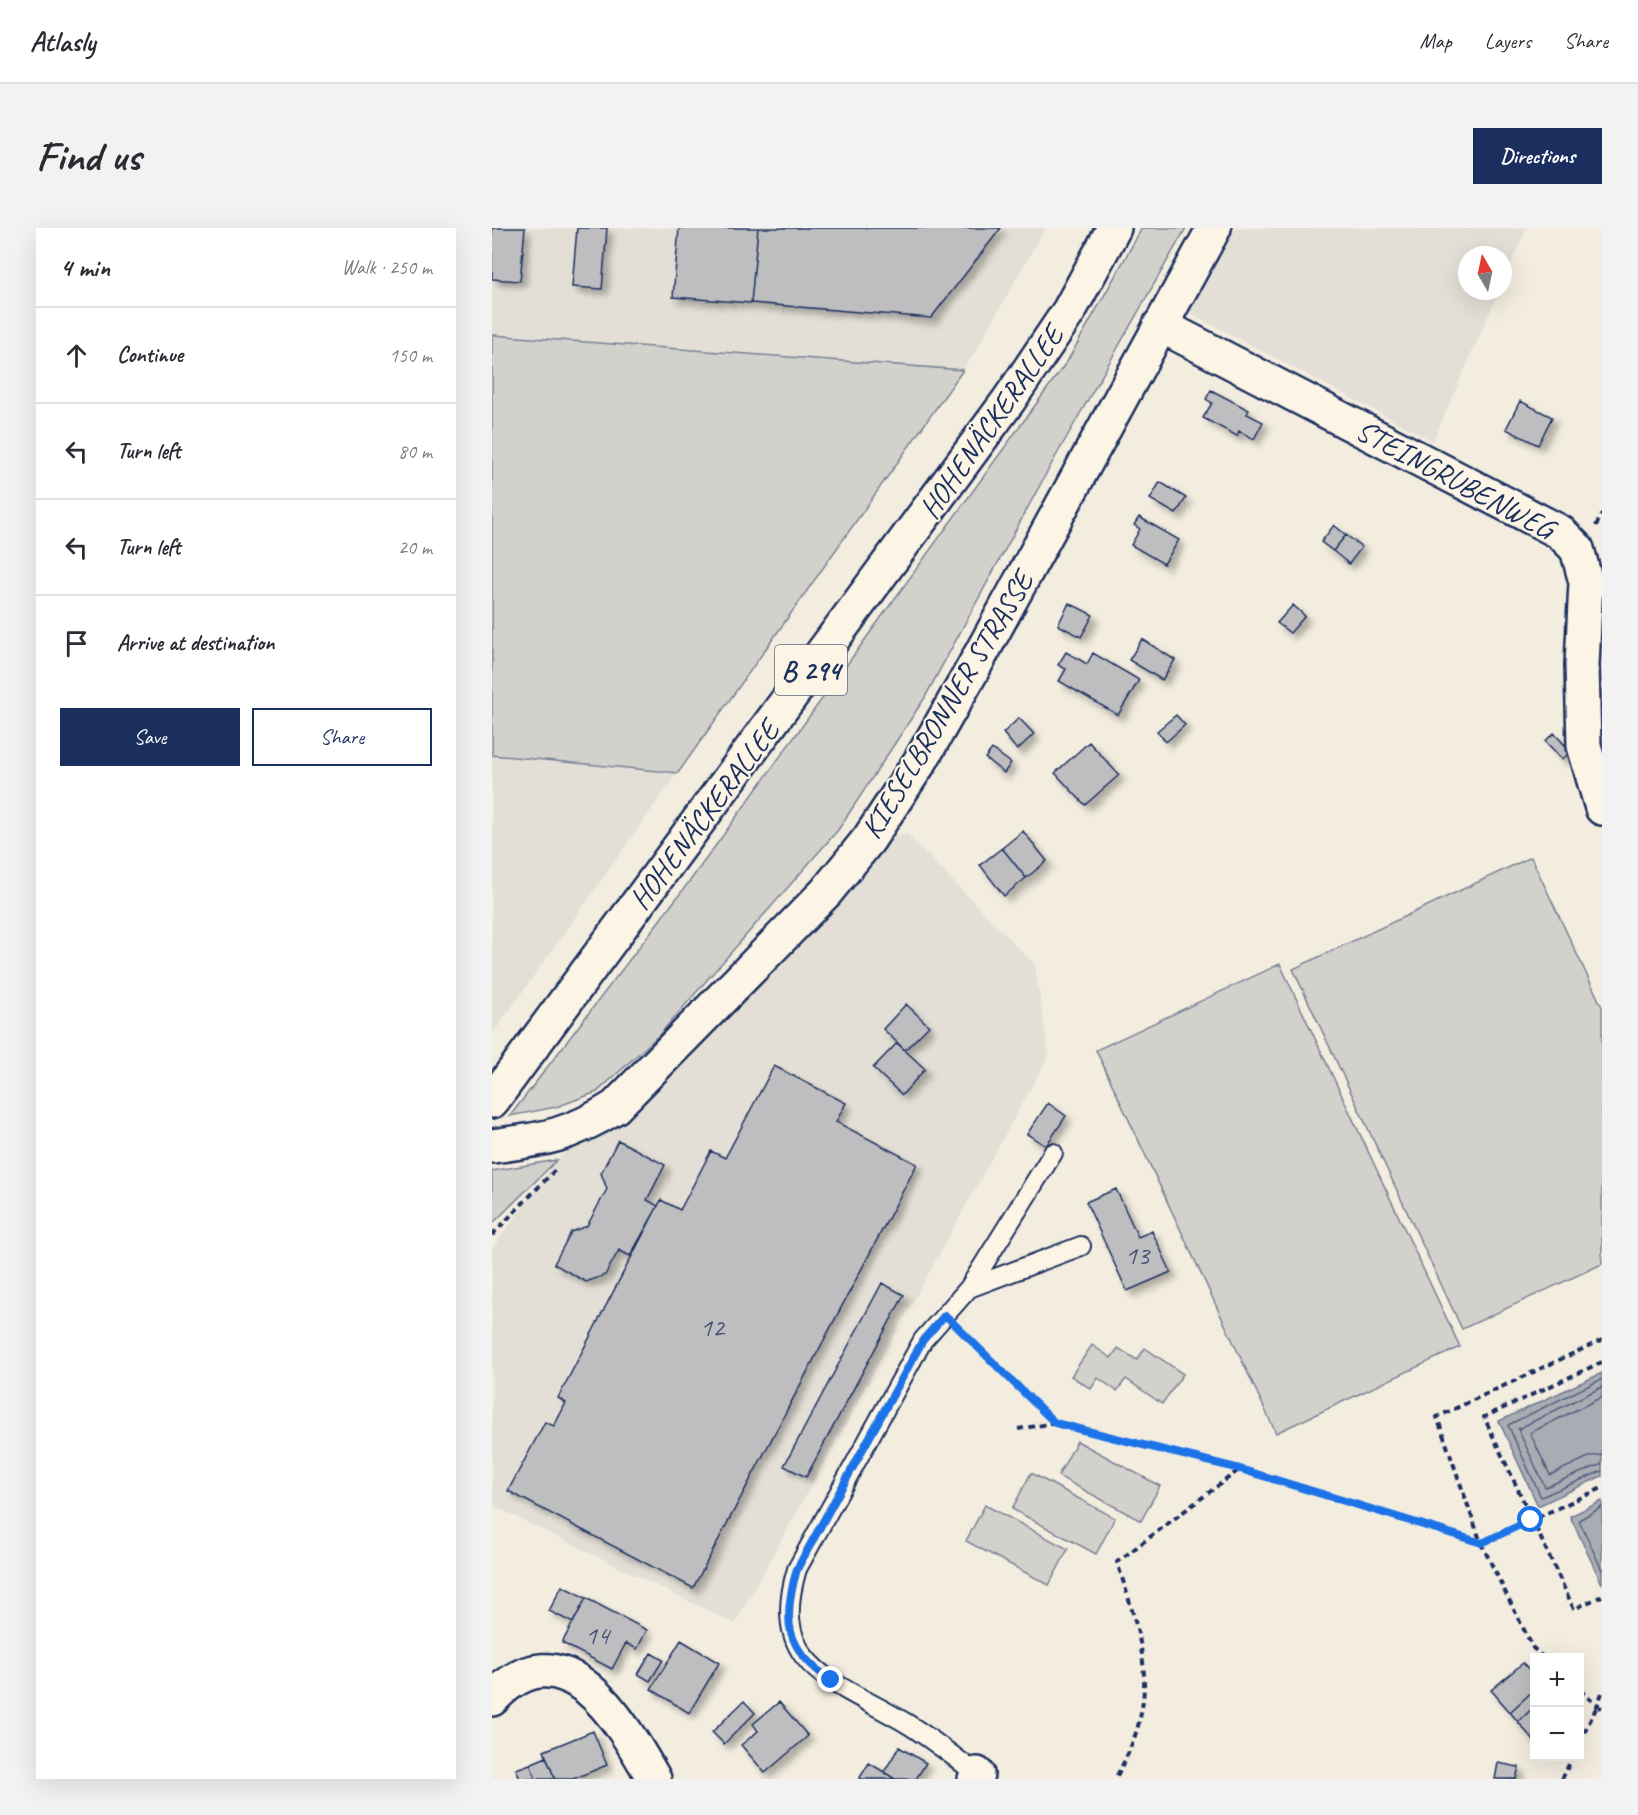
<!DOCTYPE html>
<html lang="en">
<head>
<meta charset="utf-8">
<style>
  :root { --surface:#fff; --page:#f2f2f3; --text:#2b2b33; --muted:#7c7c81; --line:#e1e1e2; --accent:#1b2f5e }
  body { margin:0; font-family:Caveat,sans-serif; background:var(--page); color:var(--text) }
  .controls { position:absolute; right:18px; bottom:18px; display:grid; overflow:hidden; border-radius:0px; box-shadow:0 6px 24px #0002 }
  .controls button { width:54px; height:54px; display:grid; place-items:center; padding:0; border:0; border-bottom:2px solid var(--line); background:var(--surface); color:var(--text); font:30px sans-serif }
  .compass { position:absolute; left:966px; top:18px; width:54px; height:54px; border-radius:50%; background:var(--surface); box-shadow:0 6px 24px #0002; rotate:351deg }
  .stop { position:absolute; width:18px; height:18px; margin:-14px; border:4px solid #1a73e8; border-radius:50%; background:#fff }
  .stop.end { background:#1a73e8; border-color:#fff; box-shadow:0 2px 6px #0008 }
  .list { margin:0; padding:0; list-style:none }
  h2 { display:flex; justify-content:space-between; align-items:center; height:78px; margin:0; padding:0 24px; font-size:26px }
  h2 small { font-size:20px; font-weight:400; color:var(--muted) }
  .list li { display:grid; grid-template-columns:39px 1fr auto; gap:18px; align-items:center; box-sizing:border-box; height:96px; padding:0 24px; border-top:2px solid var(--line) }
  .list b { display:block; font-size:22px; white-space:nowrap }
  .list em { font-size:20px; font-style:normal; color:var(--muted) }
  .actions { display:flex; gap:12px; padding:18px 24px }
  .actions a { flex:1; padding:14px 0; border:2px solid var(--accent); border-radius:0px; text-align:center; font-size:21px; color:var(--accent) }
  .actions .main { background:var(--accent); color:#fff }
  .icon { flex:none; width:33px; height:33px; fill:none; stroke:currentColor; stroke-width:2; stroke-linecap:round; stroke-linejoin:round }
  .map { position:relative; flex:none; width:1110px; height:1551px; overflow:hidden; border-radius:0px }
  header { display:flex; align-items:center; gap:36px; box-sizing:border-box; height:84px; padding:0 30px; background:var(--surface); border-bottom:2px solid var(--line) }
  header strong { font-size:28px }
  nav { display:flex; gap:33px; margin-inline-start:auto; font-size:21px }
  .intro { display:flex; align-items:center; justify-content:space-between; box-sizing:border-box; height:144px; padding:0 36px }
  h1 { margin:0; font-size:42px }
  .button { padding:15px 27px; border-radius:0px; background:var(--accent); color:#fff; font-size:21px; font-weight:700 }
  main { display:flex; gap:36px; padding:0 36px }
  aside { flex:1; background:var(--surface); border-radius:0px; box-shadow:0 6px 24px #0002 }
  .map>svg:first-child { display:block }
</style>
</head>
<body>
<header>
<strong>Atlasly</strong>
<nav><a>Map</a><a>Layers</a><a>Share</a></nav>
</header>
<div class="intro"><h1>Find us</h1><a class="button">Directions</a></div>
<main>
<aside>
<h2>4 min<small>Walk · 250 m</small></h2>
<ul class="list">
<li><svg class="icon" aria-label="ahead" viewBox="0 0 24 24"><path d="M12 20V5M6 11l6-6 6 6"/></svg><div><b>Continue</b></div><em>150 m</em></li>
<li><svg class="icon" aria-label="left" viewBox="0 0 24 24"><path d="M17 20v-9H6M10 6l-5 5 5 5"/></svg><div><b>Turn left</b></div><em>80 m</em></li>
<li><svg class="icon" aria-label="left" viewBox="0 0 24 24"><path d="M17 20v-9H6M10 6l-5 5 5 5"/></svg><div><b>Turn left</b></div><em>20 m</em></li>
<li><svg class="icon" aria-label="arrive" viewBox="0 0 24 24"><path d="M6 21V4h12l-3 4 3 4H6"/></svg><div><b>Arrive at destination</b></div></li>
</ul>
<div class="actions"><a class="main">Save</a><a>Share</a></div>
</aside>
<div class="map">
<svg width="1110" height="1551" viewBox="0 0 1110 1551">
  <defs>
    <filter id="shadow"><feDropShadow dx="5.5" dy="5.5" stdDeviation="3" flood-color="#0004"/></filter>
  </defs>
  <rect width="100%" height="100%" fill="#f3ede0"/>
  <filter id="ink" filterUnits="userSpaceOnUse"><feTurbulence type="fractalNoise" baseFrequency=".0167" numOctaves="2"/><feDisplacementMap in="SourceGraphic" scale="12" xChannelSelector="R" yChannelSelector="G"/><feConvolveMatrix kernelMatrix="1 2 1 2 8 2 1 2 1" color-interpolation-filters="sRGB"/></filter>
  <g filter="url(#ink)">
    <path fill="#e3dfd6" d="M0,0H553L482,126L0,807Z
      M740,0H1035L1011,54V27H975V63H1007L941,213L696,84Z
      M415,606L543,737L557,827L243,1396L0,1277V1021L65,932L123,879L377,611Z"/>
    <path fill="#d3d1cc" stroke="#778095" stroke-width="1.5" d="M650,0H694L560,235L432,471L346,602L167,807L105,864L64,879L18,888L200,650L576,132Z
      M0,107L471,142L186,545L0,527Z
      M1039,629L1110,779V1036L970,1101L801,741Z
      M788,736L968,1119L784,1205L604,822Z
      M65,932L0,996V943Z
      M600,1117L619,1130L626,1120L645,1132L653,1120L691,1146L670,1176L634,1151L625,1163L606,1150L599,1161L579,1148Z
      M585,1213L668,1258L649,1293L566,1248Z
      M539,1245L623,1290L604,1326L520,1281Z
      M493,1277L576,1321L557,1357L474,1313Z"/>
    <path fill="#a9acb3" stroke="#707a91" stroke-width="1.5" d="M1110,1145V1248L1046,1278L1007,1193Z
      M1110,1273V1356L1078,1288Z"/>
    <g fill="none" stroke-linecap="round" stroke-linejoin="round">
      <path stroke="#546180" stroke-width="1.5" d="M1110,1151L1016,1197L1049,1269L1110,1243
        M1110,1159L1026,1201L1053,1259L1110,1236
        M1110,1169L1038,1205L1058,1247L1099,1228L1110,1227
        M1110,1279L1087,1292L1110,1342"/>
    </g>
    <path fill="#bebec0" stroke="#1b2f5e" stroke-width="1.5" filter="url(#shadow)" d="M0,0H33L28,53L0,51Z
      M85,0H115L110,61L80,59Z
      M187,0H266L259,75L181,69Z
      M266,0H509L439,90L259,75Z
      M719,162L757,182L755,186L771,194L762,211L747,203L745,208L711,190L720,175L714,171Z
      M1028,173L1060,189L1046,217L1014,201Z
      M668,254L694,270L684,286L658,271Z
      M647,289L687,312L672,336L639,317L648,301L642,297Z
      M842,297L854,307L841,323L829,314Z
      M854,307L870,319L857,336L841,323Z
      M577,375L601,387L589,409L566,397Z
      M801,377L813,388L798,405L785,395Z
      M650,411L683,432L670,452L637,432Z
      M574,424L595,436L601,425L647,452L626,487L567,453L574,441L566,437Z
      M684,487L693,497L674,514L665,503Z
      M527,490L542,506L525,522L511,505Z
      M1062,505L1079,524L1070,531L1053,513Z
      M597,514L627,547L593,577L563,545Z
      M500,521L519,535L512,545L493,530Z
      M531,603L555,633L534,650L510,620Z
      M510,620L534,650L512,668L488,637Z
      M414,776L437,798L413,822L391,801Z
      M405,815L433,841L410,867L381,840Z
      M282,838L354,875L344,894L425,936L201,1360L16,1263L53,1194L62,1198L74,1175L66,1170L169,972L188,982L219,923L233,930Z
      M556,875L574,888L554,918L535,906Z
      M126,912L173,937L155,972L166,978L138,1028L127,1022L113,1047L94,1054L62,1036L79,1004L95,998L115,961L109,945Z
      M624,961L646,1009L660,1003L679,1044L635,1063L594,974Z
      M390,1055L412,1067L314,1249L292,1238Z
      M70,1358L94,1370L81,1395L57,1383Z
      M94,1370L155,1402L145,1421L134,1415L120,1441L70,1415Z
      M189,1412L227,1435L197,1485L159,1461Z
      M159,1425L171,1432L158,1453L146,1446Z
      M1031,1435L1042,1447V1462L1018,1484L999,1462Z
      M1042,1462V1479L1026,1494L1018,1484Z
      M252,1473L263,1485L232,1516L220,1504Z
      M287,1474L316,1508L273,1545L249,1517L266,1503L261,1496Z
      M1042,1479V1513L1026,1494Z
      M101,1503L115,1537L81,1551H63L52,1523Z
      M407,1519L434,1535L424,1551H403L392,1544Z
      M54,1529L63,1551H44L38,1536Z
      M377,1535L392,1544L403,1551H367Z
      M1006,1535L1027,1539L1024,1551H1003Z
      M38,1536L44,1551H28L24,1541Z"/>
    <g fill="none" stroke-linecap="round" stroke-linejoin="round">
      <g stroke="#1b2f5e" stroke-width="22">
        <path id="service" d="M477,1060L589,1018
          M485,1546C462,1529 439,1510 414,1495C344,1453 275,1440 305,1341L431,1112L477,1060L561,925"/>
      </g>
      <g stroke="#1b2f5e" stroke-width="38">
        <path id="minor" d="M668,97L1068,304L1085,321L1094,354L1090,437L1092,518L1110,580
          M0,918C53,911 77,908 123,879L334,664L377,611L429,532L478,446L722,0
          M0,1471C71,1394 129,1492 162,1551
          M483,1551L485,1546"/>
      </g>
      <g stroke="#1b2f5e" stroke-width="38">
        <path id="primary" d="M0,873L517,172L577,83L622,0"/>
      </g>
      <path stroke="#1b2f5e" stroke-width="4" stroke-dasharray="6 4.5" stroke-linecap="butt" d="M1104,298L1110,285
        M0,1007L65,940
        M470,1103L563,1195
        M1110,1112L945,1189L989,1315L1110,1260
        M1110,1134L992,1189L1082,1381L1110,1368
        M526,1201L563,1195L748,1241L625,1334C652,1418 670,1469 623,1551
        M748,1241L989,1315L1041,1420L1052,1430
        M1088,1462L1105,1478L1110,1465
        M1088,1514L1105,1478L1110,1480
        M1070,1551L1081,1528"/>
      <use href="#service" stroke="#fcf5e5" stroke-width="18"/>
      <use href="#minor" stroke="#fcf5e5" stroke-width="33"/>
      <use href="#primary" stroke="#fcf5e5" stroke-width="33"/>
    </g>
  </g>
  <g fill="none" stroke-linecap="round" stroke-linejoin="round" filter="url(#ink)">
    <path stroke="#1a73e8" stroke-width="8" d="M339,1452C293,1422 290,1392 305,1341L431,1112L453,1087L563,1195L748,1241L990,1315L1039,1292"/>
  </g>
  <g text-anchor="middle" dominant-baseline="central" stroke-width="4.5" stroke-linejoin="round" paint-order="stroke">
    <g font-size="27" fill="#445376">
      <text x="645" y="1027">13</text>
      <text x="220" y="1099">12</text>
      <text x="105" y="1407">14</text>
    </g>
    <rect fill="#fcf5e5" stroke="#5e6a86" stroke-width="1.5" x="283" y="417" width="72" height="50" rx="4.5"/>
    <g font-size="28" font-weight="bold" fill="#1b2f5e">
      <text x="319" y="442">B 294</text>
    </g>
    <g font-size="30" fill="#1b2f5e" stroke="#fcf5e5">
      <text transform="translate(499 194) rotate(-55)">HOHENÄCKERALLEE</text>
      <text transform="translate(963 251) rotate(28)">STEINGRUBENWEG</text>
      <text transform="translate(455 477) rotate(-59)">KIESELBRONNER STRASSE</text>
      <text transform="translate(212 587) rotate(-53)">HOHENÄCKERALLEE</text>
    </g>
  </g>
</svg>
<div class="controls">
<button>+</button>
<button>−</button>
</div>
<svg class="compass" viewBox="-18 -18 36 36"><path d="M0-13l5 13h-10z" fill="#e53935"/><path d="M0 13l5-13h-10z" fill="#7c7c81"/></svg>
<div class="stop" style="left:1039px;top:1292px"></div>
<div class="stop end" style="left:339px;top:1452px"></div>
</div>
</main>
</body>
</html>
